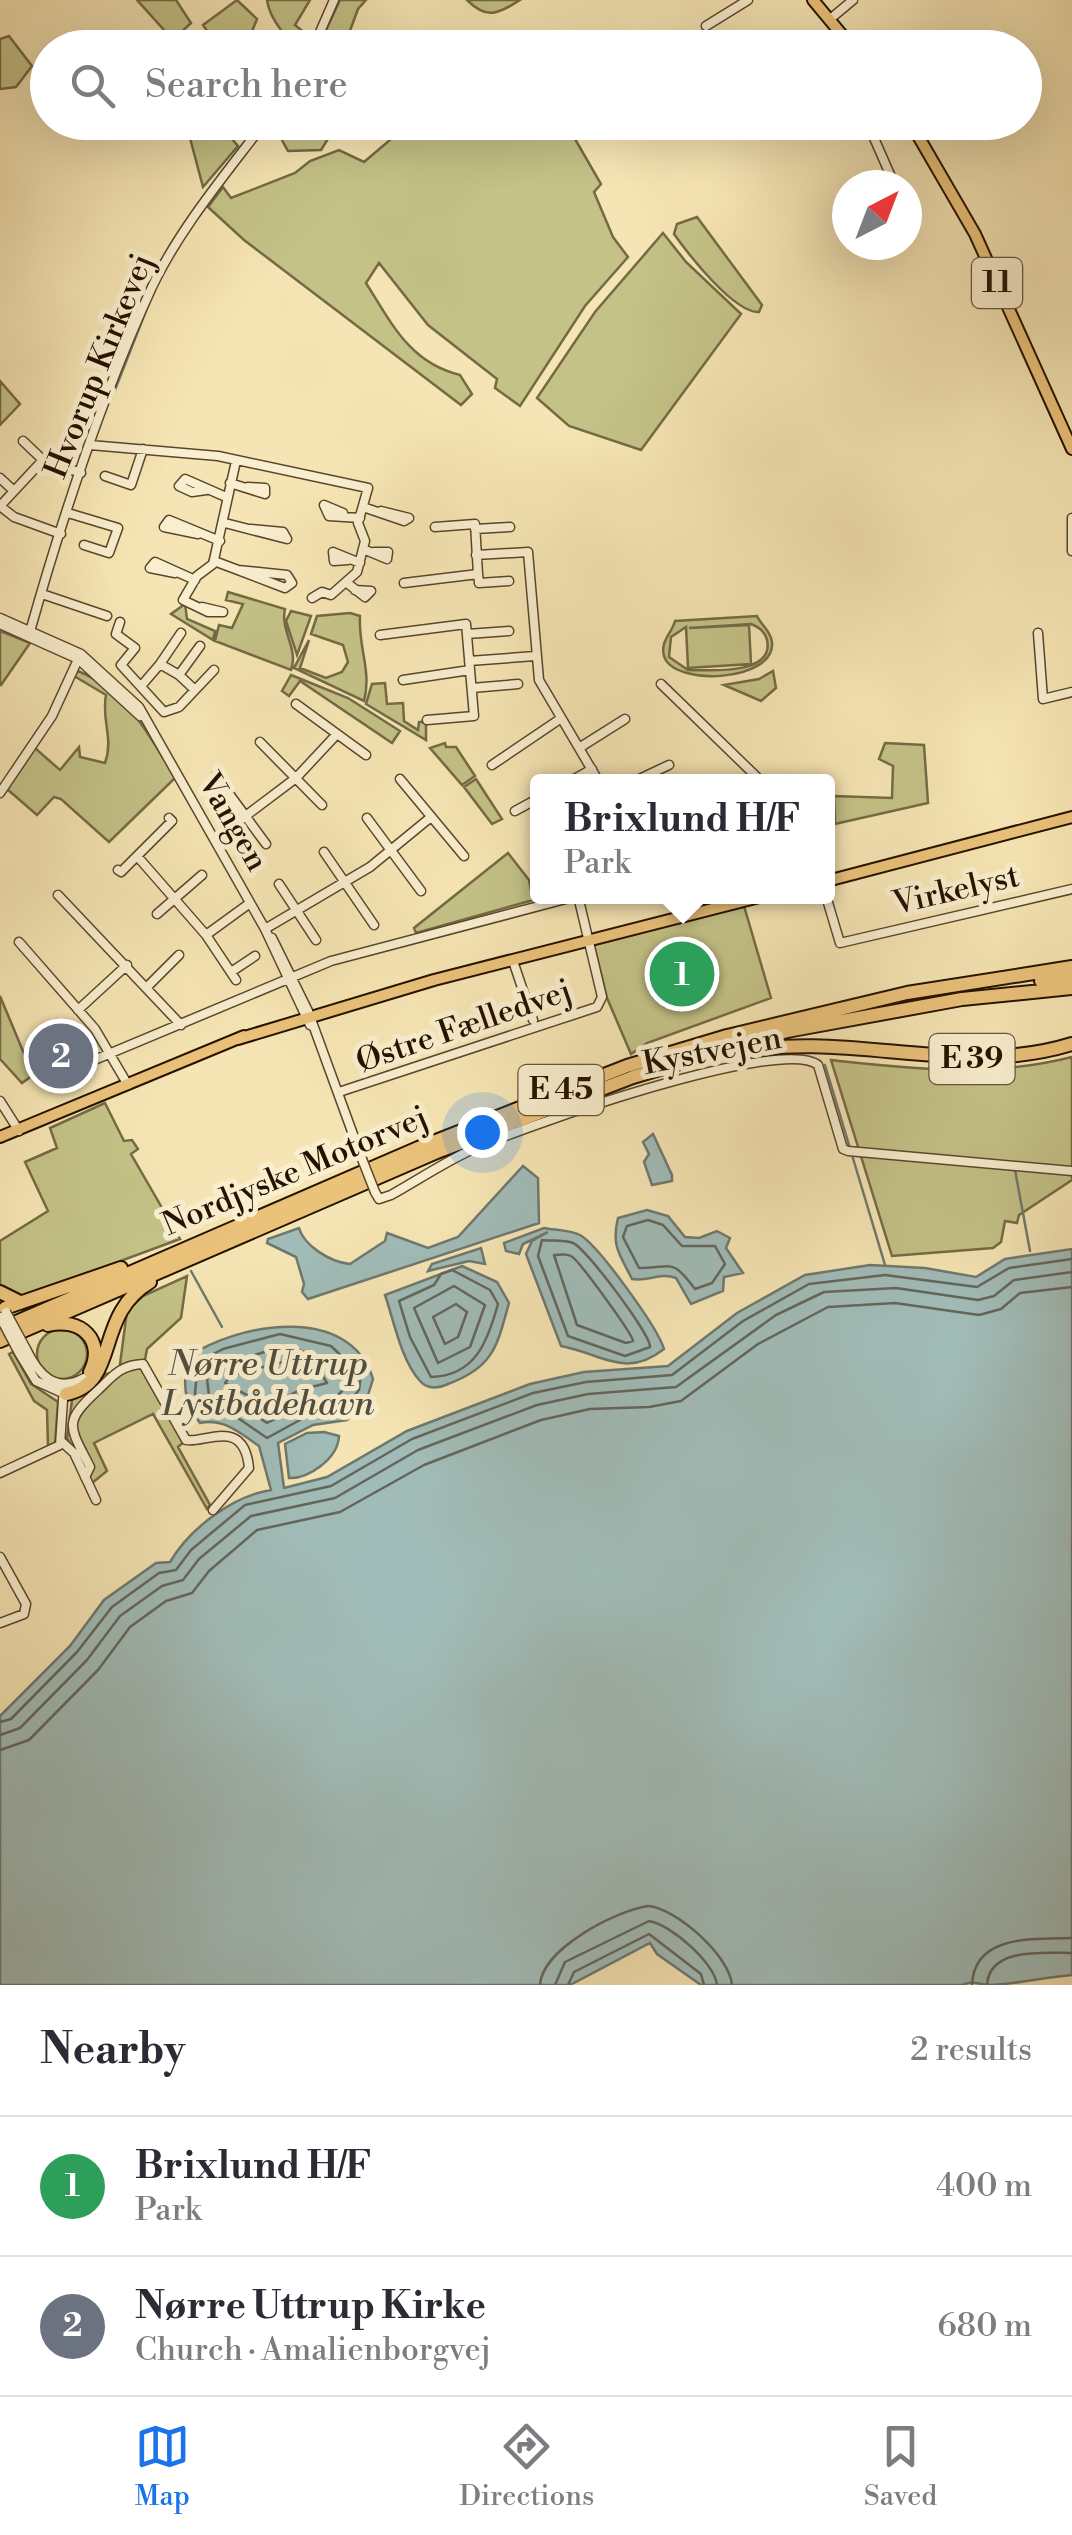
<!DOCTYPE html>
<html lang="en">
<head>
<meta charset="utf-8">
<style>
  :root { --surface:#fff; --page:#f7f7f7; --text:#2b2b33; --muted:#7c7c81; --line:#e1e1e2; --accent:#1a73e8 }
  body { margin:0; font-family:"Libre Bodoni",serif; background:var(--page); color:var(--text) }
  .compass { position:absolute; left:832px; top:170px; width:90px; height:90px; border-radius:50%; background:var(--surface); box-shadow:0 10px 40px #0002; rotate:42deg }
  .you { position:absolute; left:482px; top:1132px; width:35px; height:35px; margin:-25px; border:8px solid #fff; border-radius:50%; background:#1a73e8; box-shadow:0 0 0 15px #1a73e833 }
  .badge { display:grid; place-items:center; width:65px; height:65px; border-radius:50%; background:var(--accent); color:#fff; font-size:32px; font-weight:700 }
  .pin { position:absolute; translate:-50% -50%; border:5px solid #fff; box-shadow:0 2px 10px #0006 }
  .popup { position:absolute; left:530px; top:774px; width:305px; height:130px; box-sizing:border-box; display:grid; place-content:center; border-radius:10px; background:var(--surface); filter:drop-shadow(0 2px 8px #0005); font-size:32px; white-space:nowrap; color:var(--muted) }
  .popup b { font-size:38px; color:var(--text) }
  .popup::after { content:''; position:absolute; left:50%; top:100%; margin-left:-20px; border:20px solid transparent; border-top-color:var(--surface) }
  .list { margin:0; padding:0; list-style:none }
  h2 { display:flex; justify-content:space-between; align-items:center; height:130px; margin:0; padding:0 40px; font-size:42px }
  h2 small { font-size:32px; font-weight:400; color:var(--muted) }
  .list li { display:grid; grid-template-columns:65px 1fr auto; gap:30px; align-items:center; box-sizing:border-box; height:140px; padding:0 40px; border-top:2px solid var(--line) }
  .list b { display:block; font-size:38px; white-space:nowrap }
  .list p { margin:0; font-size:32px; white-space:nowrap; color:var(--muted) }
  .list em { font-size:32px; font-style:normal; color:var(--muted) }
  .icon { flex:none; width:55px; height:55px; fill:none; stroke:currentColor; stroke-width:2; stroke-linecap:round; stroke-linejoin:round }
  .map { position:relative; flex:none; width:1072px; height:1985px; overflow:hidden }
  .search { position:absolute; background:var(--surface); box-shadow:0 10px 40px #0002; left:30px; right:30px; top:30px; height:110px; display:flex; align-items:center; gap:25px; box-sizing:border-box; padding:0 35px; border-radius:55px; color:var(--muted); font-size:38px }
  .sheet { height:410px; background:var(--surface) }
  nav { display:flex; justify-content:space-around; align-items:center; box-sizing:border-box; height:140px; border-top:2px solid var(--line); background:var(--surface); font-size:28px; color:var(--muted) }
  nav a { display:grid; justify-items:center; gap:5px }
  nav .on { color:var(--accent) }
  .map>svg:first-child { display:block }
</style>
</head>
<body>
<div class="map">
<svg width="1072" height="1985" viewBox="0 0 1072 1985">
  <rect width="100%" height="100%" fill="#f6e5b4"/>
  <filter id="stains"><feTurbulence type="fractalNoise" baseFrequency=".002" numOctaves="4"/><feColorMatrix values="0 0 0 0 .2 0 0 0 0 .09 0 0 0 0 .02 0 0 0 .5 -.17"/></filter>
  <radialGradient id="worn" r=".72"><stop offset=".6" stop-color="#630" stop-opacity="0"/><stop offset="1" stop-color="#630" stop-opacity=".3"/></radialGradient>
  <path fill="#c4c287" stroke="#746a44" stroke-width="2.5" fill-rule="evenodd" d="M137,0H176L191,23L173,40Z
    M237,0L257,19L248,41L257,47H212L215,42L203,25Z
    M267,0H310L295,25L311,38L306,47C289,48 269,16 267,0Z
    M340,0H366L358,9L344,47H318Z
    M467,0H520C498,14 487,20 467,0Z
    M9,36L32,66L16,87L0,89V39Z
    M272,122H338V123L321,150L288,151Z
    M186,123H218L238,146L203,187Z
    M402,123H440L447,132L452,123H572L578,128L575,139L601,184L594,192L613,237L628,257L585,306L520,406L495,388L497,379L428,325L379,263L366,283C392,324 410,363 460,375L472,394L461,405L244,240L208,207L223,187L231,198L295,173L310,161L339,150L364,162L390,140Z
    M697,217L762,305L759,312C734,313 689,255 674,234L677,224Z
    M663,233L686,262L741,314L641,450L569,426L537,398L595,312Z
    M0,381L20,404L0,425Z
    M228,592L285,609C280,631 299,649 291,670L215,641L219,625L232,628L243,604L226,600Z
    M185,604L187,619L215,631L213,640L171,614Z
    M291,611L311,616L297,655L286,621Z
    M350,613L360,616C358,647 372,671 364,701L294,668L309,640L300,668L326,678L342,672L348,662L343,645L311,634L317,616Z
    M757,616C761,625 771,631 772,642C776,682 673,687 664,656C660,641 672,633 675,621ZM751,624C759,627 765,631 767,640C775,676 708,670 688,670L669,657L671,637L686,627L688,668L751,664L749,625L689,628Z
    M0,631L30,643L1,685L0,684Z
    M78,671C126,691 150,735 175,778L109,842L61,799L54,797L37,815L7,789L35,748L60,770L79,747L80,757L105,763C114,738 101,720 106,695L74,676Z
    M773,671L776,688L761,701L724,685L759,679Z
    M291,675L348,698L400,731L392,743L300,681L289,696L282,691Z
    M385,683L387,704L403,703L404,721L418,730L419,722H426V740L366,704L372,684Z
    M445,743L446,747H456L475,776L462,785L430,748Z
    M885,743L924,745L928,803L835,824L834,796L892,798L893,766L879,759Z
    M476,779L502,819L492,824L464,787Z
    M508,853L529,880L533,900L416,933L414,928Z
    M744,906L771,998L647,1043L631,1054L607,998L594,945Z
    M0,996L33,1075L22,1083L0,1059Z
    M1072,1057V1180L1019,1215L1017,1223L1005,1221L1001,1242L993,1248L892,1256L831,1060C914,1069 990,1078 1072,1057Z
    M105,1103L124,1141L132,1140L138,1149L131,1154L180,1239L23,1297L5,1292L0,1284V1241L48,1211L25,1162L57,1148L50,1128Z
    M187,1276L181,1318L147,1349L144,1365L185,1441L178,1447L210,1505L207,1509L153,1414L94,1443L107,1471L92,1483L67,1438L72,1400L105,1374L119,1372L127,1311L143,1296Z
    M37 1354a25 25 0 1 1 50 0a25 25 0 1 1-50 0Z
    M13,1352L31,1384L58,1402L55,1445L48,1447L47,1410L34,1401L9,1354Z"/>
  <path fill="#a1bcb8" stroke="#6f786e" stroke-width="2.5" d="M653,1134L672,1175V1181L652,1185L644,1162L649,1154L643,1142Z
    M523,1166L538,1178L539,1223L308,1299L302,1292L304,1284L296,1257L267,1243L268,1239L299,1228C304,1245 329,1262 350,1264L385,1241L387,1233L428,1248L458,1237Z
    M647,1210L668,1216L685,1237L699,1238L717,1231L730,1238L726,1248L743,1273L724,1277L723,1291L691,1304L676,1278C659,1272 649,1282 632,1279C620,1255 611,1246 618,1218Z
    M544,1228C553,1230 570,1230 580,1235C598,1245 658,1328 664,1349C626,1379 603,1354 561,1346L526,1254L532,1241L548,1232L523,1244L519,1254L506,1251L504,1243Z
    M481,1248L485,1264L469,1261L428,1271L432,1264Z
    M1072,1249V1975C1046,1977 1017,1984 992,1985C979,1985 974,1980 962,1985H701L657,1954L650,1943L570,1985H0V1716L70,1646L104,1600L156,1563L170,1562C190,1528 233,1496 271,1490L259,1446C241,1434 225,1418 200,1423C183,1401 183,1383 188,1357C238,1323 350,1303 373,1379L368,1395L347,1420L313,1425L278,1443L284,1488L327,1477L407,1431L530,1384L584,1372L668,1366L737,1313L805,1275L870,1265L925,1268L976,1277L1005,1259Z
    M462,1266L497,1282L509,1303C497,1346 494,1367 448,1384C439,1388 428,1390 420,1381C401,1360 394,1321 385,1295Z
    M324,1432L339,1436C338,1459 308,1479 289,1478L285,1444L307,1433Z"/>
  <g fill="none" stroke-linecap="round" stroke-linejoin="round">
    <path stroke="#63665c" stroke-width="2.5" d="M648,1220L663,1225L682,1246H715L725,1264L712,1283L695,1289C671,1257 673,1268 639,1268L623,1237L627,1226Z
      M542,1240C551,1241 565,1240 573,1243C586,1248 651,1335 650,1347L625,1356L568,1336L538,1256Z
      M554,1255C560,1255 565,1253 571,1256C579,1260 633,1335 633,1341L626,1343L577,1325Z
      M452,1270L490,1290L498,1304C488,1340 476,1376 431,1377L410,1337L399,1301L434,1285L441,1274Z
      M454,1286L485,1305L470,1347L438,1363L414,1308Z
      M456,1304L467,1312L458,1337L445,1344L433,1317Z
      M280,1334L331,1346L361,1375L359,1390L341,1411L309,1415L267,1438L238,1418L202,1410L195,1393L198,1362L223,1349Z
      M285,1346L333,1361L348,1385L333,1400L305,1404L267,1423L243,1407L209,1396L207,1378L214,1367Z
      M283,1362L319,1370L327,1383L300,1390L267,1406L225,1383L231,1375Z
      M0,1722L11,1719L77,1652L112,1607L159,1573L176,1570L191,1550L245,1505L331,1486L412,1439L533,1393L586,1382L672,1375L743,1321L809,1284L885,1275L977,1287L1009,1268L1072,1259
      M0,1735L20,1728L87,1660L120,1616L162,1586L183,1580L199,1559L251,1516L335,1498L418,1450L537,1405L588,1394L676,1387L776,1315L824,1292L896,1288L978,1300L994,1296L1014,1280L1072,1272
      M0,1750L29,1740L98,1670L130,1627L166,1601L192,1593L209,1571L257,1530L340,1512L424,1465L541,1420L590,1409L649,1407L681,1401L758,1344L828,1307L895,1303L979,1315L1001,1309L1020,1293L1072,1287
      M540,1985C542,1949 615,1911 648,1906C676,1908 730,1956 732,1985
      M555,1985L565,1962L649,1921C670,1924 715,1963 717,1985
      M568,1985L574,1972L649,1934L701,1974L704,1985
      M972,1985C974,1934 1034,1939 1072,1938
      M987,1985C989,1947 1044,1953 1072,1953"/>
    <path stroke="#6f786e" stroke-width="2.5" d="M139,306L145,294
      M111,400L149,303
      M825,1065L885,1265
      M1015,1170L1030,1251
      M191,1271L222,1327"/>
    <g stroke="#59462d" stroke-width="11">
      <path id="minor" d="M829,20L853,0
        M706,26L748,0
        M313,48L334,0
        M867,122L892,179
        M23,441L43,460L81,473
        M90,445L218,456L368,488L358,523L365,541L357,572L331,595L322,592L312,598
        M105,476L131,485L143,449
        M0,478L14,491
        M230,483L265,494V488L248,487
        M206,490L192,492L179,486L185,479L226,497
        M1,505L43,460
        M0,506L14,517L61,534
        M363,507L404,521L409,518L381,511
        M68,513L118,528L109,553L84,545
        M343,513L324,505L329,516L360,518
        M1072,518V551
        M225,523L287,539L283,532L251,529
        M475,529L510,527
        M198,534L164,527L169,520L220,541
        M363,549L387,559L388,552H374
        M476,555L528,552L539,680L599,782
        M348,560L334,561L333,552L360,563
        M214,561L238,570L287,575L292,583L285,588L238,570
        M175,573L150,568L155,562L195,580
        M478,574L479,583L509,581
        M347,583L365,597L371,591L355,590
        M404,583L478,574L475,524L435,527
        M42,594L107,616
        M202,607L223,612H208L183,600L197,576L213,564L236,461
        M0,618L81,654L139,707L265,929L310,1025
        M120,622L116,634L135,648L121,665L164,712L179,707L214,670
        M0,624L78,659L140,716
        M1038,633L1043,699L1072,692
        M467,634L509,631
        M29,635C62,518 101,398 152,287C180,228 225,175 265,122
        M380,635L466,624L474,716L427,720
        M469,661L535,656
        M179,675L160,664L181,633
        M403,680L470,670
        M661,684L762,782
        M142,685L160,664
        M472,688L518,684
        M195,690L179,675L200,646
        M296,704L366,755
        M260,742L322,805
        M579,748L625,719
        M492,765L560,719
        M216,776L266,844
        M400,779L464,856
        M569,782L592,769
        M633,782L669,765
        M0,793L52,716L80,655
        M515,811L537,799
        M367,818L421,891
        M215,839L296,778L337,734
        M324,852L374,925
        M137,856L206,935L236,980
        M118,870L121,872L172,821L169,818
        M279,884L316,940
        M58,895L181,1025
        M826,896L840,943L1072,889
        M157,914L202,875
        M265,929L370,867L431,817
        M206,935L250,903
        M272,938L308,1011L362,1159
        M19,942L95,1029L128,1085
        M513,961L533,1020
        M231,972L255,956
        M148,986L179,955
        M78,1010L127,965
        M56,1076L331,961L577,896
        M339,1092L597,1007L602,997L578,896
        M0,1101L19,1131
        M375,1192L379,1199L391,1195C418,1180 443,1163 471,1150C520,1128 781,1035 818,1065L843,1149L848,1151L1072,1171
        M26,1349C38,1374 55,1394 84,1378
        M19,1353L36,1381L65,1394
        M62,1442L74,1453L96,1500
        M0,1473L60,1445L64,1385
        M85,1477L90,1467C70,1427 62,1423 97,1391C112,1377 120,1365 143,1364L186,1440C204,1444 244,1416 249,1468L213,1510
        M0,1557L26,1604L24,1614L0,1623"/>
    </g>
    <g stroke="#251100" stroke-width="14">
      <path id="major" d="M813,0L853,48
        M910,122L975,234L1072,449
        M827,881L1072,817
        M238,1039L434,980L763,896
        M0,1137L244,1036"/>
    </g>
    <g stroke="#251100" stroke-width="16">
      <path id="highway" d="M1041,981L1072,978
        M735,1053C848,1029 960,1079 1072,1044
        M0,1292L20,1302
        M5,1308L121,1268
        M48,1325C80,1317 106,1340 90,1372
        M0,1329L418,1148L627,1066L727,1036L907,993L1072,967
        M0,1341L437,1152L633,1077L787,1031L962,999L1072,988
        M66,1394C121,1383 93,1316 150,1282"/>
    </g>
    <use href="#minor" stroke="#f9eece" stroke-width="8"/>
    <use href="#major" stroke="#ebc27a" stroke-width="10"/>
    <use href="#highway" stroke="#ebc27a" stroke-width="12"/>
    <g stroke="#59462d" stroke-width="11" stroke-linecap="butt">
      <path id="minor-bridge" d="M362,1159L375,1192
        M6,1312L26,1349
        M0,1317L19,1353"/>
    </g>
    <use href="#minor-bridge" stroke="#f9eece" stroke-width="8"/>
  </g>
  <g text-anchor="middle" dominant-baseline="central" stroke-width="10" stroke-linejoin="round" paint-order="stroke">
    <g fill="#f9eece" stroke="#65533e" stroke-width="2.5">
      <rect x="972" y="258" width="50" height="50" rx="8"/>
      <rect x="929.5" y="1034" width="85" height="50" rx="8"/>
      <rect x="518.5" y="1065" width="85" height="50" rx="8"/>
    </g>
    <g font-size="30" font-weight="bold" fill="#251100">
      <text x="997" y="283">11</text>
      <text x="972" y="1059">E 39</text>
      <text x="561" y="1090">E 45</text>
    </g>
    <g font-size="32" fill="#251100" stroke="#f9eece">
      <text transform="translate(99 366) rotate(-68)">Hvorup Kirkevej</text>
      <text transform="translate(233 822) rotate(60)">Vangen</text>
      <text transform="translate(956 890) rotate(-13)">Virkelyst</text>
      <text transform="translate(464 1026) rotate(-19)">Østre Fælledvej</text>
      <text transform="translate(712 1051) rotate(-11)">Kystvejen</text>
      <text transform="translate(295 1171) rotate(-23)">Nordjyske Motorvej</text>
    </g>
    <g font-size="35" font-style="italic" fill="#504d40" stroke="#f9eece">
      <text x="268" y="1364">Nørre Uttrup<tspan x="268" dy="40">Lystbådehavn</tspan></text>
    </g>
  </g>
  <rect width="100%" height="100%" filter="url(#stains)"/>
  <rect width="100%" height="100%" fill="url(#worn)"/>
</svg>
<svg class="compass" viewBox="-18 -18 36 36"><path d="M0-13l5 13h-10z" fill="#e53935"/><path d="M0 13l5-13h-10z" fill="#7c7c81"/></svg>
<div class="you"></div>
<div class="pin badge" style="left:682px;top:974px;background:#2e9e5b">1</div>
<div class="popup"><b>Brixlund H/F</b>Park</div>
<div class="pin badge" style="left:61px;top:1056px;background:#6b7280">2</div>
<div class="search"><svg class="icon" aria-label="search" viewBox="0 0 24 24"><circle cx="10" cy="10" r="6"/><path d="M15 15l6 6"/></svg>Search here</div>
</div>
<section class="sheet">
<h2>Nearby<small>2 results</small></h2>
<ul class="list">
<li><span class="badge" style="background:#2e9e5b">1</span><div><b>Brixlund H/F</b><p>Park</p></div><em>400 m</em></li>
<li><span class="badge" style="background:#6b7280">2</span><div><b>Nørre Uttrup Kirke</b><p>Church · Amalienborgvej</p></div><em>680 m</em></li>
</ul>
</section>
<nav>
<a class="on"><svg class="icon" aria-label="map" viewBox="0 0 24 24"><path d="M3 6l6-2 6 2 6-2v14l-6 2-6-2-6 2zM9 4v14M15 6v14"/></svg>Map</a>
<a><svg class="icon" aria-label="directions" viewBox="0 0 24 24"><path d="M12 3l9 9-9 9-9-9zM9 14v-3h6M13 9l2 2-2 2"/></svg>Directions</a>
<a><svg class="icon" aria-label="saved" viewBox="0 0 24 24"><path d="M7 4h10v16l-5-4-5 4z"/></svg>Saved</a>
</nav>
</body>
</html>
